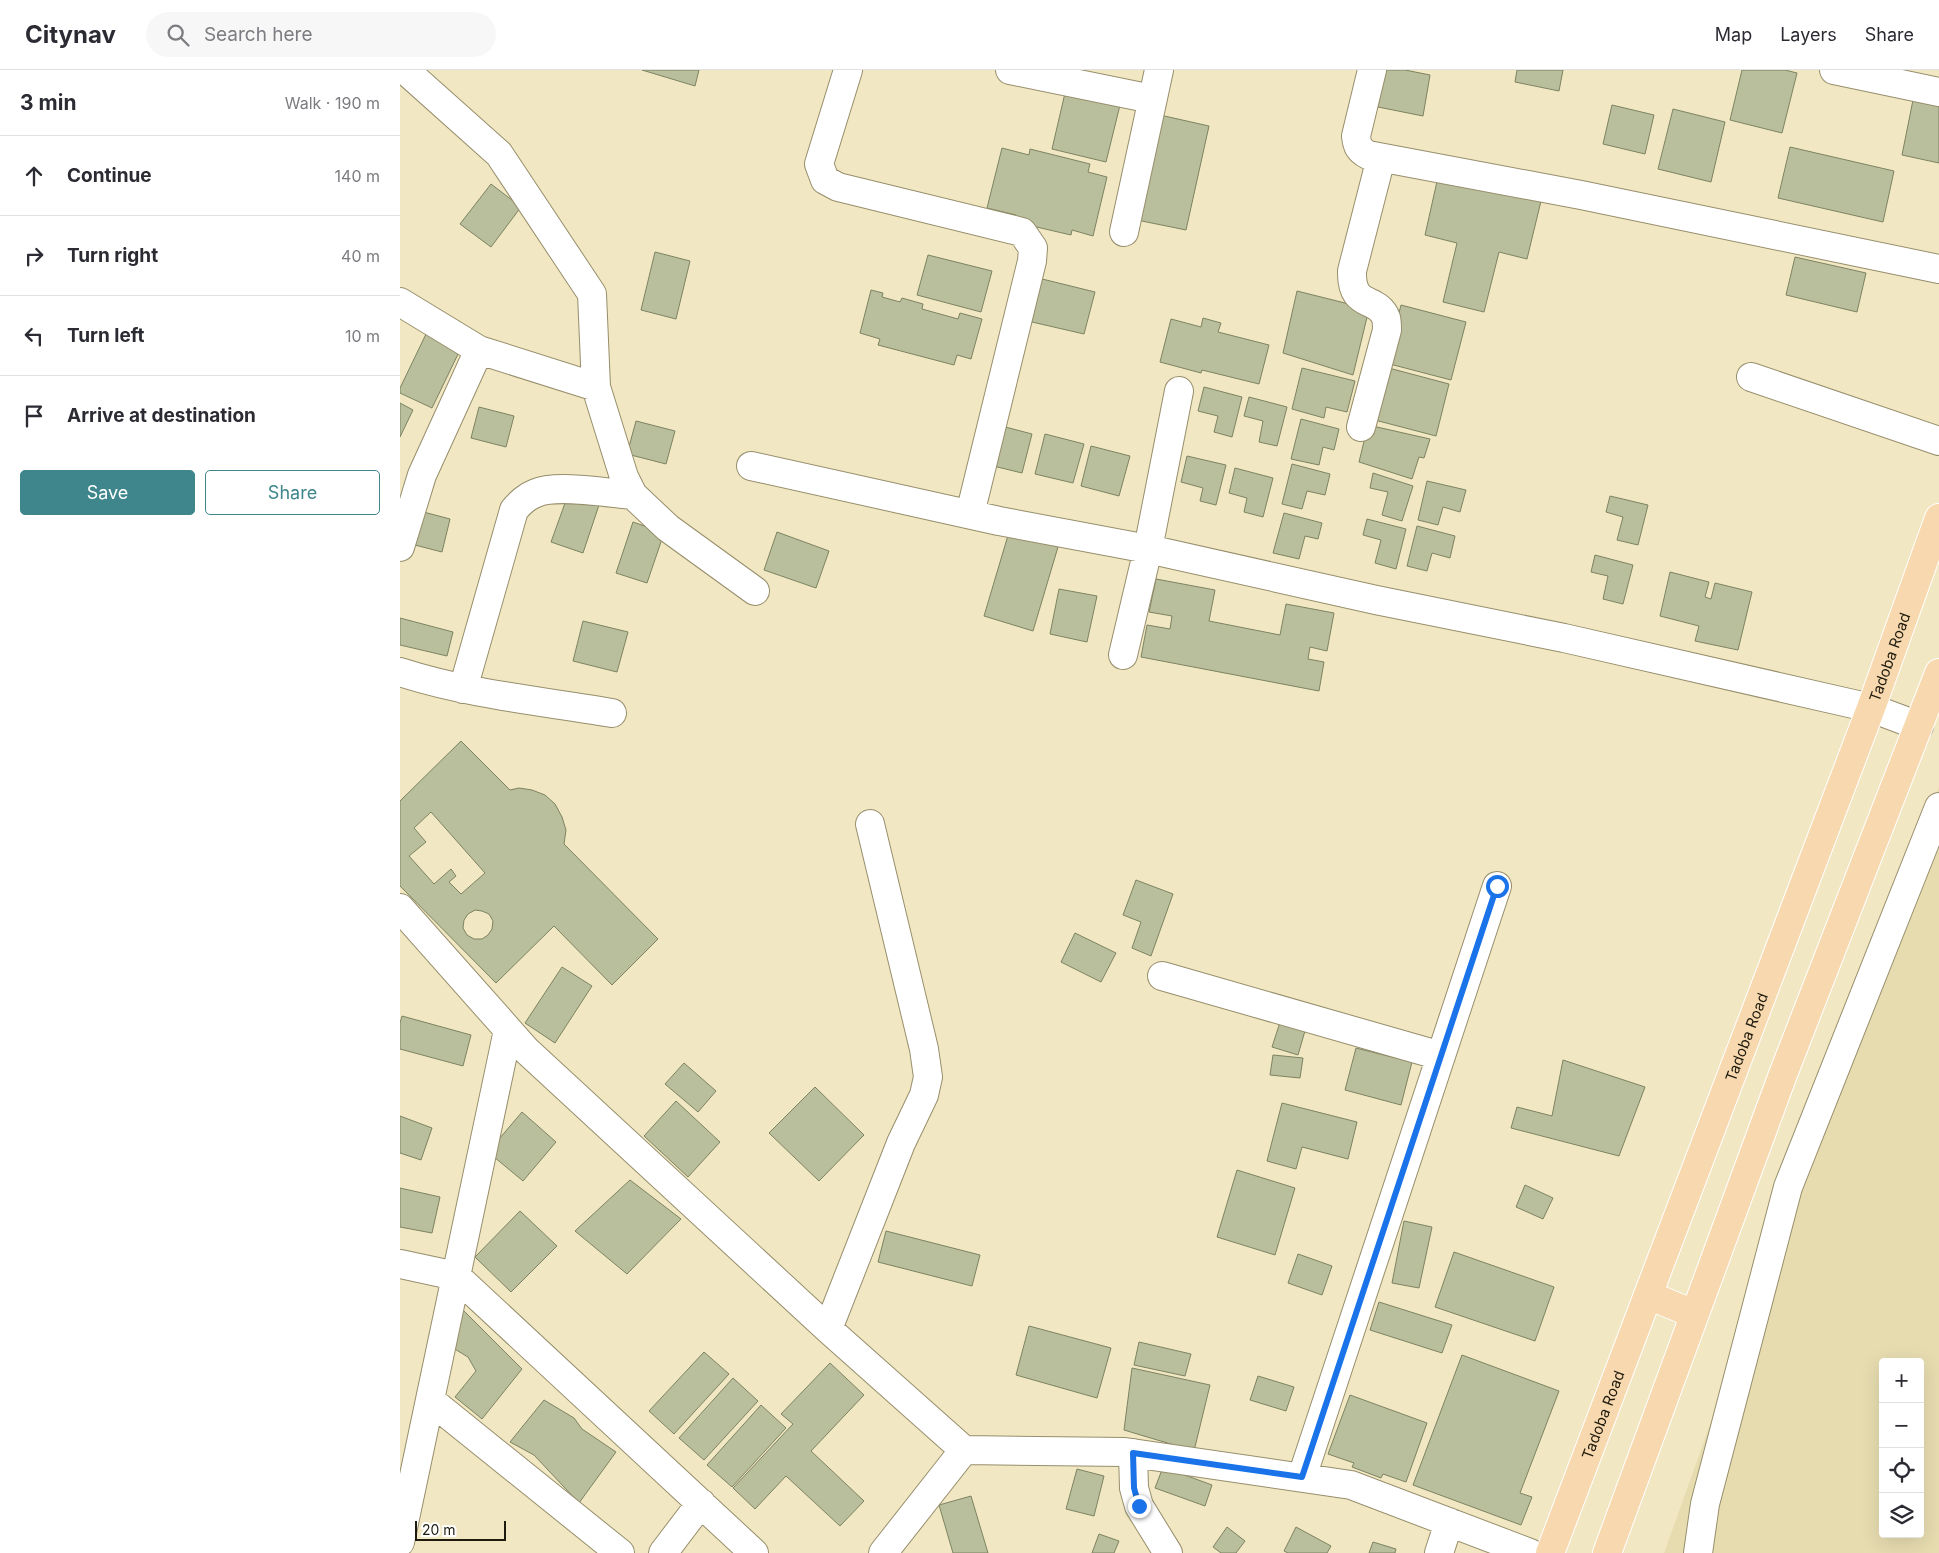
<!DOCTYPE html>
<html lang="en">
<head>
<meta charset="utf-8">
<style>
  :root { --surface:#fff; --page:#f7f7f7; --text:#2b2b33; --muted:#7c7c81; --line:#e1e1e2; --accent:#3e868b }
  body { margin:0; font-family:Inter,sans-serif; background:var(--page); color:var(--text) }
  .controls { position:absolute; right:15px; bottom:15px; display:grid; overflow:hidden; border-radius:5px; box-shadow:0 5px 20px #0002 }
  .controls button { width:45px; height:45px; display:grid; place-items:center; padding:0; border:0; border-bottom:1px solid var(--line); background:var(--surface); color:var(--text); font:25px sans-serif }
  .scale { position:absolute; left:15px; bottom:12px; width:91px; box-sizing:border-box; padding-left:5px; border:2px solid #1e1a0d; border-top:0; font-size:14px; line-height:18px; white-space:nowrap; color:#1e1a0d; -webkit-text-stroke:4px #fff; paint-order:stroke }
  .stop { position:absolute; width:15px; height:15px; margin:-11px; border:4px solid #1a73e8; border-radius:50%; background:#fff }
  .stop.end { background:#1a73e8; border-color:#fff; box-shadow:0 1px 5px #0008 }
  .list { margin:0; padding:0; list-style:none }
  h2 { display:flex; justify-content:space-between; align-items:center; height:65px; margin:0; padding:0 20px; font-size:21px }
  h2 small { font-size:16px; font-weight:400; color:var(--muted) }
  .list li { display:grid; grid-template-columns:32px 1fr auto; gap:15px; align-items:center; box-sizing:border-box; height:80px; padding:0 20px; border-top:1px solid var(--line) }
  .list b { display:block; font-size:19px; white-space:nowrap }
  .list em { font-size:16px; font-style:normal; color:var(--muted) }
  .actions { display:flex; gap:10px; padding:15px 20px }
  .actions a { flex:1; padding:11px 0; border:1px solid var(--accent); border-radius:5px; text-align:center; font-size:18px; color:var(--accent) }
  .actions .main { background:var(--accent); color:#fff }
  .icon { flex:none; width:28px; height:28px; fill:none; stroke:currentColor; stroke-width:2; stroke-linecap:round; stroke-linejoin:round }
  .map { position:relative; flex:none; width:1539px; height:1483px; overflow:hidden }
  header { display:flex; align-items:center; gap:30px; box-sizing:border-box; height:70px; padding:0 25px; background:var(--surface); border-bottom:1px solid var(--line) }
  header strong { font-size:24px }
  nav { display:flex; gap:28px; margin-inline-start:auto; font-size:18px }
  .search { width:350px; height:45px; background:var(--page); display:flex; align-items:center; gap:12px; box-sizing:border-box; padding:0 18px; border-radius:28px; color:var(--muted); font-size:19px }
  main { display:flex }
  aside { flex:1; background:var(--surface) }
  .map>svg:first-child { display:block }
</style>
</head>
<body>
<header>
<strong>Citynav</strong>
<div class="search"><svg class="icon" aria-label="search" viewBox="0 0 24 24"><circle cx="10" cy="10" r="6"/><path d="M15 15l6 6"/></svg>Search here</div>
<nav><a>Map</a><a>Layers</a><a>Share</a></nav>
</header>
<main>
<aside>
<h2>3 min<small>Walk · 190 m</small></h2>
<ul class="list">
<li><svg class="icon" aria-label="ahead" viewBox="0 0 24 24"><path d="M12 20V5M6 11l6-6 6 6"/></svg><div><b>Continue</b></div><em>140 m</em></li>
<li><svg class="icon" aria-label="right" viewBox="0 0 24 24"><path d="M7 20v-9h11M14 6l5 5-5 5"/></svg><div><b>Turn right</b></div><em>40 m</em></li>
<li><svg class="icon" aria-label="left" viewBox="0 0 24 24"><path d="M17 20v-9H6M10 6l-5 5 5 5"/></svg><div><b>Turn left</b></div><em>10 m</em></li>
<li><svg class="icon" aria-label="arrive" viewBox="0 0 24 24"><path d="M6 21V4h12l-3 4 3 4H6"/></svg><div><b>Arrive at destination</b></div></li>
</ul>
<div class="actions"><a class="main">Save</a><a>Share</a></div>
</aside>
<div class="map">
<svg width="1539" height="1483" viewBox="0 0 1539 1483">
  <rect width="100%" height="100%" fill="#f1e7c2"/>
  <path fill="#e7dcb0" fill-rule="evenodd" d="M1539,717V1483H1264ZM1483,1292H1520V1464H1483Z"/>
  <path fill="#b9bf9c" stroke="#7d8361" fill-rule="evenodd" d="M242,0H299L295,16Z
    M985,0H1005L1030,5L1023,46L978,37Z
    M1117,0H1163L1159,21L1115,12Z
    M1342,0H1385L1397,3L1382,63L1330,50Z
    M1515,20L1539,25V93L1502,85Z
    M665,23L722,27L706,92L652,79Z
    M1212,35L1254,45L1245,84L1203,74Z
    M1273,39L1325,52L1311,112L1258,99Z
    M760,45L809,56L786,160L737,150Z
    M1390,77L1494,101L1483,152L1378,128Z
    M602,78L629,85L630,79L690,94L688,102L707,107L693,166L672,160L671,165L615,152L616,145L587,138Z
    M1038,107L1141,131L1127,189L1099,182L1084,242L1043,232L1057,173L1025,165Z
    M91,114L121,137L91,177L60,154Z
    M255,182L290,191L276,249L241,240Z
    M528,185L592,201L581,242L517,225Z
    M1395,187L1466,203L1457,242L1386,225Z
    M630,206L695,222L684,264L619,249Z
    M471,220L483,223L482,227L500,232L502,228L523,234L522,239L558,249L560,243L582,249L571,289L557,285L554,295L478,275L480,269L460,263Z
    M897,221L969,239L953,305L883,283Z
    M1001,235L1066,252L1051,310L986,293Z
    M803,248L821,253L818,262L869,275L859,314L802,300L801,303L760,292L771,249L801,257Z
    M27,262L61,278L32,338L0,323V318Z
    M985,297L1049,314L1036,366L971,349Z
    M902,298L955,311L947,342L926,337L924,348L892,339Z
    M804,317L842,327L832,367L814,362L818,346L798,341Z
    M849,327L887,337L877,376L859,372L863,351L844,346Z
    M0,333L13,340L0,367Z
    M79,337L114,346L106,377L71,368Z
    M901,349L939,359L934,380L923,377L919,395L891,389Z
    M236,351L275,361L266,394L227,384Z
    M594,354L632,364L622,403L585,394Z
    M968,355L1030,369L1024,388L1019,387L1012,409L959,392Z
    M645,364L684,374L673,413L635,404Z
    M691,376L730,386L719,426L681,416Z
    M787,386L826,395L816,435L800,431L803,418L781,412Z
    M892,394L930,404L925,425L907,421L902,439L882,434Z
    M835,398L873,408L863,447L844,442L847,428L829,423Z
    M973,403L1013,416L1002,451L982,445L988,422L970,418Z
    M1027,411L1066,420L1060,442L1043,437L1038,455L1018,450Z
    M169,422L200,432L183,483L151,472Z
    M1210,426L1248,435L1238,475L1217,470L1223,447L1206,442Z
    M16,440L50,449L42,482L7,473Z
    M884,443L922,453L918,469L905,466L899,489L873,483Z
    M967,449L1006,459L996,499L975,493L981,470L963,465Z
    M233,452L264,463L247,513L216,503Z
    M1017,456L1055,466L1050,488L1032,483L1027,501L1007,496Z
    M377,462L429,481L416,518L364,500Z
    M609,462L658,477L633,561L584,546Z
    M1195,485L1233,495L1223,534L1203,529L1208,506L1191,502Z
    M1270,502L1309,512L1305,527L1311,529L1315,513L1352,522L1338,580L1295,571L1299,556L1260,546Z
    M756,509L815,520L809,551L880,565L886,534L934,543L927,581L910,577L908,589L924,592L919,621L741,587L747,555L770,559L772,546L749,542Z
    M659,519L697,526L687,572L650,564Z
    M0,548L53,562L47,586L0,575Z
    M183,551L228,562L217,602L173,591Z
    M61,671L110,720L119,718L132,720L145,725L155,734L162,747L166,760L164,774L258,869L212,915L154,856L96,913L0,816V731ZM31,742L85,803L61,824L49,812L56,806L51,799L34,814L9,786L26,772L14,758ZM75,840L82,841L89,844L93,851L92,859L88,865L82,869H74L67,865L63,858L64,850L68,844Z
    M736,810L773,824L751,886L732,878L741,852L723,845Z
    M675,863L716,883L701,912L661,892Z
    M162,897L192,916L155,973L125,953Z
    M2,946L71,965L63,996L0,979V953Z
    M882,946L907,954L898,985L872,977Z
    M956,978L1012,992L1001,1035L945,1020Z
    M873,985L903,988L900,1008L870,1005Z
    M1163,990L1245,1017L1219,1086L1111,1058L1117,1037L1152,1046Z
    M284,993L316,1021L298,1042L265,1014Z
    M415,1017L464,1065L419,1111L369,1063Z
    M276,1031L320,1072L288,1107L244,1066Z
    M882,1033L957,1052L948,1089L902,1077L896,1099L867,1091Z
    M122,1042L156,1072L123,1111L88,1082Z
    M0,1046L32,1058L21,1090L0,1083Z
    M837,1100L895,1118L875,1185L817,1167Z
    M230,1110L281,1149L227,1204L175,1161Z
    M1125,1115L1153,1128L1143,1149L1116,1137Z
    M0,1118L40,1127L32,1163L0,1157Z
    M120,1141L157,1176L111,1222L75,1187Z
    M1004,1151L1032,1157L1019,1218L992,1213Z
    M486,1161L580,1185L572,1216L478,1192Z
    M1054,1182L1154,1217L1135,1271L1035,1237Z
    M898,1184L932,1196L922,1225L888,1213Z
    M979,1232L1052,1255L1042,1283L970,1260Z
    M57,1234L122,1299L82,1349L55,1327L76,1301L68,1287L43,1272Z
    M629,1256L711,1278L697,1328L616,1305Z
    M739,1272L791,1284L785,1306L734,1295Z
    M304,1282L329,1304L274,1364L249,1341Z
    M1062,1285L1159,1321L1120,1423L1132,1427L1121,1455L1013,1415Z
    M430,1293L464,1325L411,1381L464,1431L440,1456L386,1406L355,1439L333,1418L393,1354L381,1344Z
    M732,1298L810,1315L794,1381L724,1360Z
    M858,1306L894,1317L886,1341L850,1330Z
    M333,1308L358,1331L304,1390L279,1368Z
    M950,1325L1027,1353L1006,1412L983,1404L981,1408L952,1397L954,1393L928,1384Z
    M144,1330L174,1348L182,1359L216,1382L179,1433L134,1385L110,1372Z
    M361,1335L386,1358L332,1417L307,1395Z
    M763,1397L812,1415L805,1436L755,1418Z
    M677,1399L704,1406L694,1446L666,1439Z
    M571,1426L588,1483H553L539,1435Z
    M827,1457L845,1471L836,1483H821L813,1477Z
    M896,1457L931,1476L927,1483H888L884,1481Z
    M699,1464L719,1471L714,1483H692Z
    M973,1472L996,1479L995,1483H969Z"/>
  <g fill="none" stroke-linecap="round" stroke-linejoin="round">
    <g stroke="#978e6c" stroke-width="30">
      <path id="minor" d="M448,0L419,94L425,110L438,117L622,162L633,178L632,191L570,444
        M610,0L752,29
        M972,0L956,66C957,76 959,80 968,85L1181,125L1539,199
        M1434,0L1539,22
        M724,162L759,0
        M0,232L79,280
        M1351,307L1539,371
        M196,317L224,407L233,425L268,458L355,521
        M961,357L987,260C987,257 987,252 986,248C977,225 951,240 952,201L981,88
        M351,396L599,451L748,479L976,530L1164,568L1471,638L1519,656
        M0,477L22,405L79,280L196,317L192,224L99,84L5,0
        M723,585L748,479L779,321
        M0,602C68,624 141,631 212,643
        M63,619L114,440C121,432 126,427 136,423C156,414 209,423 233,425
        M0,838L126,980L428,1259L564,1380L725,1382L951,1415L1130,1483
        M762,906L1041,986
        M0,1194L56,1206L354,1483
        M428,1259L501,1073L524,1025L528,1007L524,979L470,754
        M30,1330L220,1483
        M733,1383L734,1418L739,1436L768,1483
        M902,1407L1097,816
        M0,1472L108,960
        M263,1483L301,1433
        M483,1483L564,1380
        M1039,1483L1049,1452
        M1298,1483L1305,1434L1388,1117L1539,737"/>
    </g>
    <g stroke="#fff" stroke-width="30">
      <g id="major">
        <path d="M1248,1225L1294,1244"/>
        <path id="s1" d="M1150,1483L1471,638L1539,448"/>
        <path d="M1207,1483L1382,1007L1539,603"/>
      </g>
    </g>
    <use href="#minor" stroke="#fff" stroke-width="28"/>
    <use href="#major" stroke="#f8d9af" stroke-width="28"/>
  </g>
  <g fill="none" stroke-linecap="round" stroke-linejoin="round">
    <path stroke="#1a73e8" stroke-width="6" d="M739,1436L734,1418L733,1383L902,1407L1097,816"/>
  </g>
  <g text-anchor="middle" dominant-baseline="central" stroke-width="4" stroke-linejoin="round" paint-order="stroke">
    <g font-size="15" fill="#1e1a0d" stroke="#fff">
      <text stroke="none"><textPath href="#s1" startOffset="958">Tadoba Road</textPath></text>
      <text stroke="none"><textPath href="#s1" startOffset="552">Tadoba Road</textPath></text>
      <text stroke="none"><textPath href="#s1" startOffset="148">Tadoba Road</textPath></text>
    </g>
  </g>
</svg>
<div class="controls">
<button>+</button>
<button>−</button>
<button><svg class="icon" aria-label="locate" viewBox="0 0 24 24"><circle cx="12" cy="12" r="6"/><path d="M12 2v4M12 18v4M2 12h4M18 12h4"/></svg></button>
<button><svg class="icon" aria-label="layers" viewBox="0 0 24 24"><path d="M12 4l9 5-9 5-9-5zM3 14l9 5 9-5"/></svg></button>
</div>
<div class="scale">20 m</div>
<div class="stop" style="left:1097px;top:816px"></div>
<div class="stop end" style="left:739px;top:1436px"></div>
</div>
</main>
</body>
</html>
